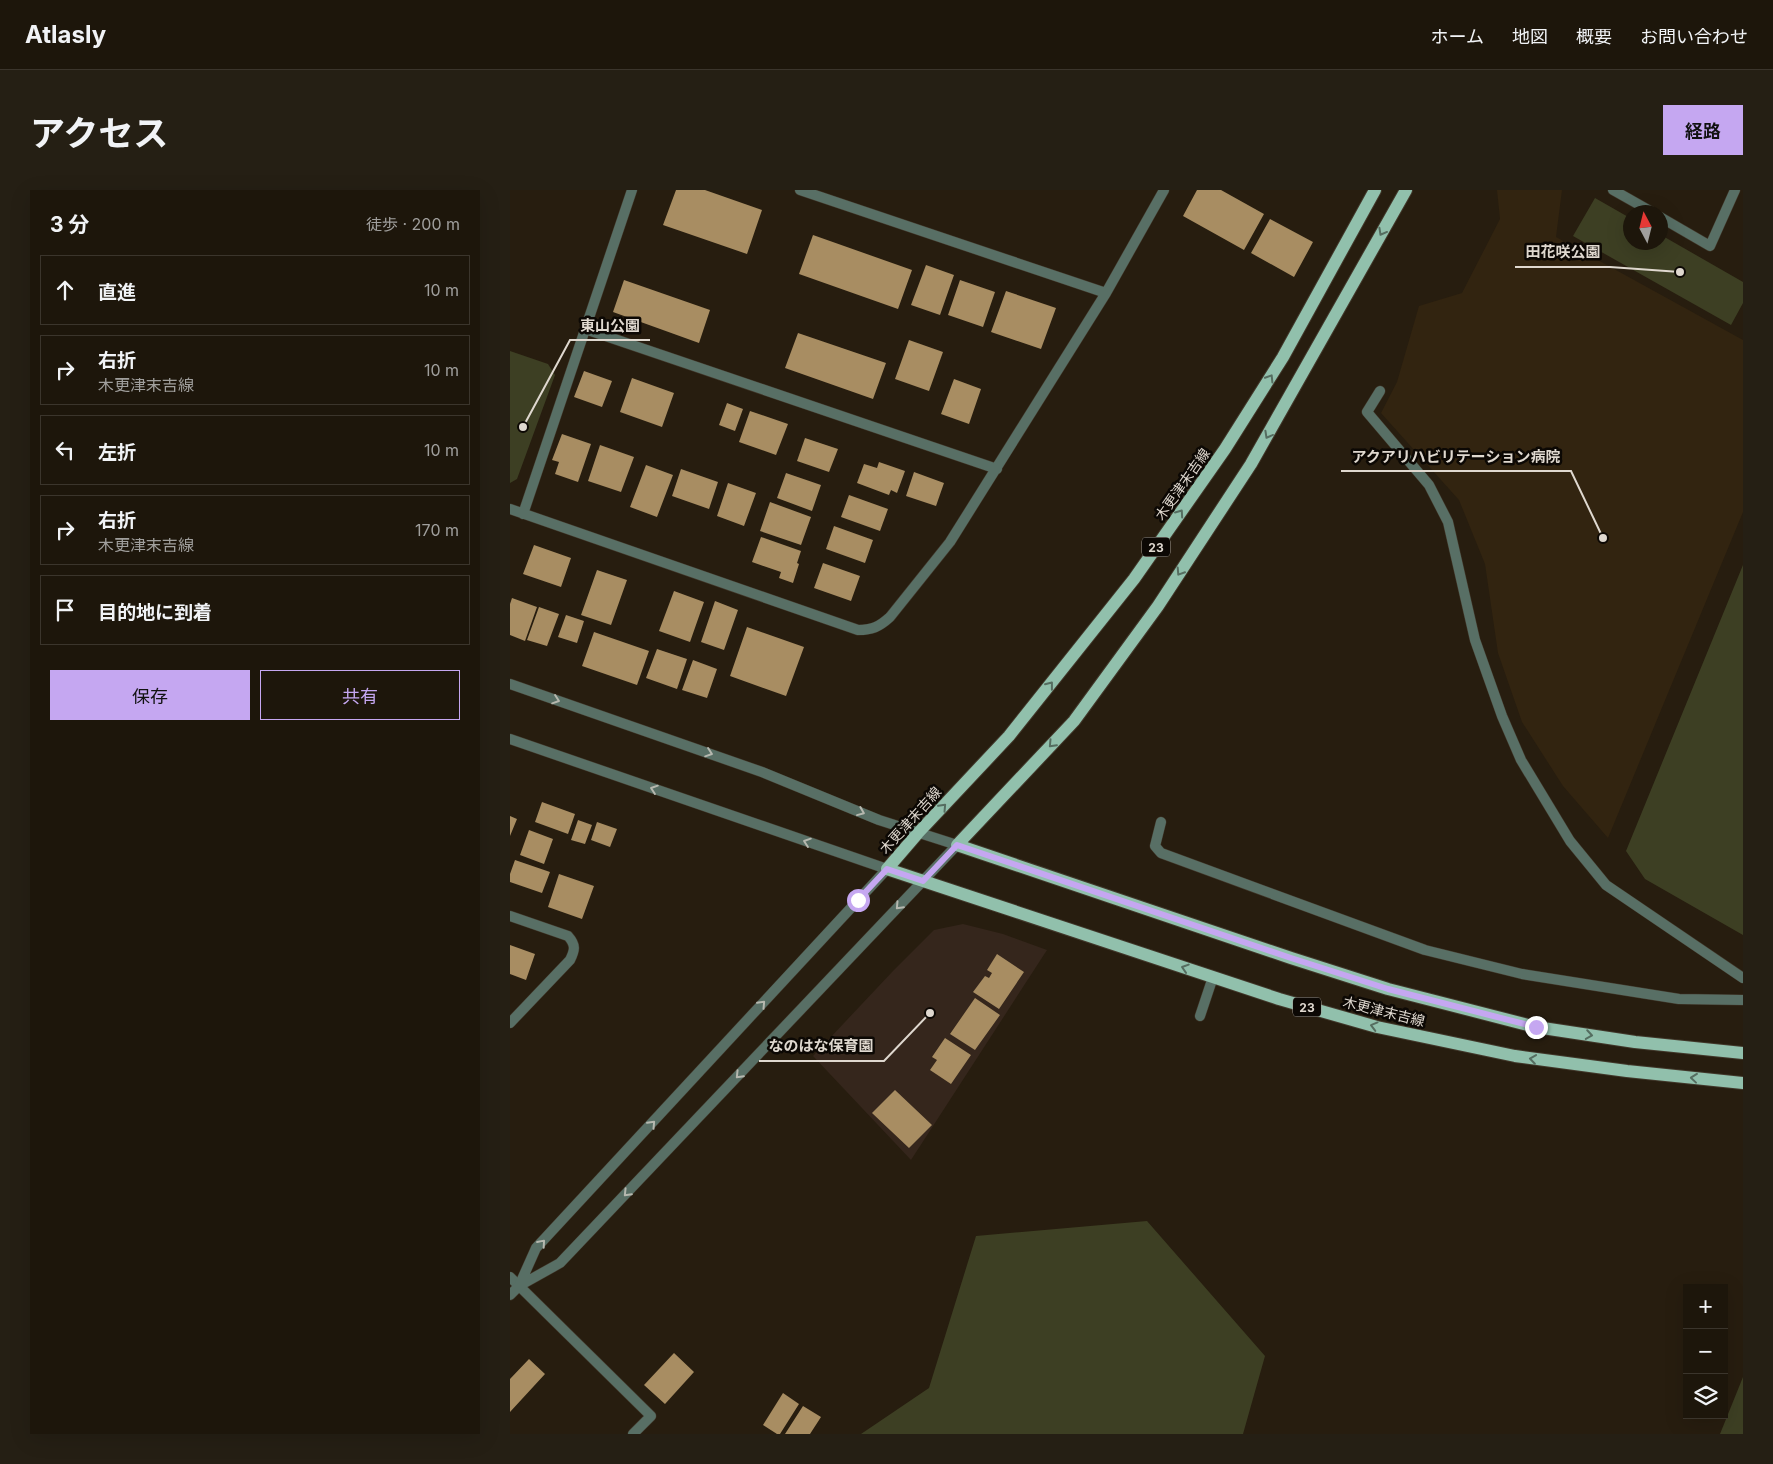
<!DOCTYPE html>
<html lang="ja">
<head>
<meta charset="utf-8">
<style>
  :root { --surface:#1d160b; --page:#251f14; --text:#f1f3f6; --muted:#a09f9d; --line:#3b352c; --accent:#c5a7f1 }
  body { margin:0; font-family:Inter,"Noto Sans JP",sans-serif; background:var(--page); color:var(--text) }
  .controls { position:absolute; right:15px; bottom:15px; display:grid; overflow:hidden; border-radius:0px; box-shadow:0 5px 20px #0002 }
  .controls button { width:45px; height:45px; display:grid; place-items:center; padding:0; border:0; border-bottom:1px solid var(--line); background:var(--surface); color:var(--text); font:25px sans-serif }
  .compass { position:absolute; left:1113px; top:15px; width:45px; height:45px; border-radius:50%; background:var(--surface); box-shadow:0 5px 20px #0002; rotate:353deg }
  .stop { position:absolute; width:15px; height:15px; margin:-11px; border:4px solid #c5a7f1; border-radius:50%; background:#fff }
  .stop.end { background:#c5a7f1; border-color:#fff; box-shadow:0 1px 5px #0008 }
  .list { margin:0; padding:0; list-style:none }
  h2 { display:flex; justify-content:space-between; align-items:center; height:65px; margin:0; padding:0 20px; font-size:21px }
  h2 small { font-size:16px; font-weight:400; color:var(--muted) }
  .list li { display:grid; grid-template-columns:32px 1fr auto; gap:15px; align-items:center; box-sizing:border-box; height:70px; margin:0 10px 10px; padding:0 10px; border:1px solid var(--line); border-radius:0px }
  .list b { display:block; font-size:19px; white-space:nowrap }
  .list p { margin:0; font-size:16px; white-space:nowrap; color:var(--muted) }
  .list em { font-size:16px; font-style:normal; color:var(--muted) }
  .actions { display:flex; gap:10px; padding:15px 20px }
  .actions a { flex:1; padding:11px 0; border:1px solid var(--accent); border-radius:0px; text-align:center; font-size:18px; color:var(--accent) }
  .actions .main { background:var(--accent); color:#111 }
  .icon { flex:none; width:28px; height:28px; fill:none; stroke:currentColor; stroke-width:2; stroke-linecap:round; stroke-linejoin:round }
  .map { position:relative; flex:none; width:1233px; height:1244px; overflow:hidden; border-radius:0px }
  header { display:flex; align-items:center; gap:30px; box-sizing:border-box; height:70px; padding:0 25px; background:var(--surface); border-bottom:1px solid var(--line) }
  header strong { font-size:24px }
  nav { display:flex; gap:28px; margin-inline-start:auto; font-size:18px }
  .intro { display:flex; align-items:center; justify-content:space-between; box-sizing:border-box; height:120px; padding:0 30px }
  h1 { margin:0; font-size:35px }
  .button { padding:12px 22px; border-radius:0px; background:var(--accent); color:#111; font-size:18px; font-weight:700 }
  main { display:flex; gap:30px; padding:0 30px }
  aside { flex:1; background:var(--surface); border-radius:0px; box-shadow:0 5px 20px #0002 }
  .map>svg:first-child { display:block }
</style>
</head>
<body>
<header>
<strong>Atlasly</strong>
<nav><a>ホーム</a><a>地図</a><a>概要</a><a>お問い合わせ</a></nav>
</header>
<div class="intro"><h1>アクセス</h1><a class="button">経路</a></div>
<main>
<aside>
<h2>3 分<small>徒歩 · 200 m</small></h2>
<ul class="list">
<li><svg class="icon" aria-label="ahead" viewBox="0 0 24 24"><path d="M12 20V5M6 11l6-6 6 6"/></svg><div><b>直進</b></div><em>10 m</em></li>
<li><svg class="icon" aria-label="right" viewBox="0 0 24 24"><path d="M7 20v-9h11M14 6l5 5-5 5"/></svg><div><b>右折</b><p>木更津末吉線</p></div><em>10 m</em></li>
<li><svg class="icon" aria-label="left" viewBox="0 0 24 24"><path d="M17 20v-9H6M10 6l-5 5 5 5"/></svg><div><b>左折</b></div><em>10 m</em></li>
<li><svg class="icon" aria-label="right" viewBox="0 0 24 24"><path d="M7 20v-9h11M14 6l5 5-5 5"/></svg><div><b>右折</b><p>木更津末吉線</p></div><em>170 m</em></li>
<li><svg class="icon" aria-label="arrive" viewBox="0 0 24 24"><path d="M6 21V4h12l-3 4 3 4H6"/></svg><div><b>目的地に到着</b></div></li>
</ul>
<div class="actions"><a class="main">保存</a><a>共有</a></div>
</aside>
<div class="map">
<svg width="1233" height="1244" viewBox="0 0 1233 1244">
  <rect width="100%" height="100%" fill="#271d0f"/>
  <path fill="#322410" d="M987,0H1052L1046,47L1233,150V322L1098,648L1053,596L1012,532L988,463L975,374L949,310L871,223L887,192L909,116L952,103L990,29Z"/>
  <path fill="#35261c" d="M453,734L493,744L537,760L401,970L303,866L383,781L424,740Z"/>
  <path fill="#3d3f23" d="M1085,8L1120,28V52H1150L1151,45L1233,92V113L1221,135L1063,46Z
    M0,161L38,174L45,185L7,289L0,293Z
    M1233,375V745L1135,689L1116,661Z
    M637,1031L755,1166L733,1244H351L419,1198L466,1046Z
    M1233,1187V1244H1210Z"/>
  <path fill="#a88d62" d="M166,0H195L252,20L237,64L153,35Z
    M687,0H711L754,24L734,60L673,26Z
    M760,29L803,52L784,87L741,63Z
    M303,45L402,80L388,119L289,84Z
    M416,75L444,85L430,125L401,115Z
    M114,90L200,120L189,153L103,122Z
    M450,90L485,102L473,137L438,125Z
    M496,101L546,118L531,159L481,142Z
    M288,143L376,173L363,209L275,178Z
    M399,150L433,162L419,201L385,189Z
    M74,181L102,191L92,217L64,207Z
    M122,188L164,203L152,237L110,222Z
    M444,189L471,199L459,234L431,224Z
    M217,213L233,219L225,241L209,235Z
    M240,221L278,234L266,265L229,252Z
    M52,244L81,254L68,292L45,284L49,272L42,270Z
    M295,248L328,259L319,282L287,271Z
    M90,255L124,267L111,302L78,291Z
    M369,272L395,281L387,303L381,300L379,305L347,293L354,274L367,278Z
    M136,275L163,285L147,327L120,317Z
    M171,279L208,292L199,319L162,306Z
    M404,282L434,293L426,316L396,306Z
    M276,283L311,295L302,321L267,308Z
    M218,293L246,303L234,336L207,326Z
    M339,305L378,319L370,341L331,327Z
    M260,312L301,327L291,355L250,341Z
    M324,336L363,350L355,373L316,359Z
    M251,347L291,361L287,373L289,374L283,393L269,388L271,382L242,372Z
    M24,355L61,368L51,397L13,384Z
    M313,373L350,386L341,411L304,398Z
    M87,380L117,390L101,435L71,425Z
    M164,401L194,412L180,452L149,441Z
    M2,408L27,417L15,451L0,445V414Z
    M205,411L228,420L214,460L191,452Z
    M29,417L49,424L37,456L17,450Z
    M56,425L74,431L67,453L48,447Z
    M237,437L294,457L276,506L220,486Z
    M84,442L139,461L127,495L72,476Z
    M147,459L177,469L167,499L136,488Z
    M183,470L207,479L197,508L172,500Z
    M32,612L65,624L58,644L25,632Z
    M0,626L7,629L0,646Z
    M68,630L82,635L75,654L61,650Z
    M87,632L107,639L100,657L81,650Z
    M19,640L43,649L34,674L10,665Z
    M5,670L40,682L32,703L0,692V684Z
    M49,684L84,696L72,729L38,717Z
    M0,755L25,764L16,790L0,784Z
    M487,764L514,782L489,819L463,802L475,786L479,788L482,783L477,780Z
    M465,808L490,825L465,860L440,844Z
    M435,848L461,865L441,894L420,880L427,870L422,867Z
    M385,900L422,935L399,958L362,923Z
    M164,1163L184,1182L155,1214L134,1195Z
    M19,1169L35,1184L0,1222V1189Z
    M273,1203L289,1214L270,1244H267L253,1235Z
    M293,1216L311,1227L300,1244H275Z"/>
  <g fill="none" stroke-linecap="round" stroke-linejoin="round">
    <g stroke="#41372a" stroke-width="11">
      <path id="minor" d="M290,0L596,103
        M1103,0L1142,22
        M1150,27L1200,56L1225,0
        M75,139L487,279
        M870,201L857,222L919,295L938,332L965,450L992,526L1011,570L1060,651L1096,695L1233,788
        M0,319L348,440C362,440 369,437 380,427L440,352L596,103L654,0
        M13,324L122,0
        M651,632L645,656L651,663L915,760L1012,784L1169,809L1233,810
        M0,726L58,746C66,755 65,760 60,770L0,833
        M690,826L703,787
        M0,1087L141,1226L123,1244"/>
    </g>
    <g stroke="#41372a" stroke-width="11">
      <path id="tertiary" d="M0,494L252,582L369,630L447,655L50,1073L9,1096
        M0,549L377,679L26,1058L9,1096L0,1105"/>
    </g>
    <g stroke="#41372a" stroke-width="14">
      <path id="primary" d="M865,0L773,167L715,259L624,389L499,546L408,643L377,679L769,809L867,837L1005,866L1117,881L1233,893
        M896,0L741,274L648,416L564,531L447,655L781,768L878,799L1026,837L1125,852L1233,863"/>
    </g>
    <use href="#minor" stroke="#586f65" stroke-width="10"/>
    <use href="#tertiary" stroke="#586f65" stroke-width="10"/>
    <use href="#primary" stroke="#91c0ac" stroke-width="12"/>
  </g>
  <defs><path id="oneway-chevron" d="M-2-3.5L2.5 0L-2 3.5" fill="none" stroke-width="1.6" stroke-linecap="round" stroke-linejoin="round" transform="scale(1.25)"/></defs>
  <g stroke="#556d60">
    <use href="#oneway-chevron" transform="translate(872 42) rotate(119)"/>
    <use href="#oneway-chevron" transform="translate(760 188) rotate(-58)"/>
    <use href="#oneway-chevron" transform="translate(758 245) rotate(119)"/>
    <use href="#oneway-chevron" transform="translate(670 323) rotate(-55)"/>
    <use href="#oneway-chevron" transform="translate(670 382) rotate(123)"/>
    <use href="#oneway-chevron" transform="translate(540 495) rotate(-52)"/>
    <use href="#oneway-chevron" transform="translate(542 554) rotate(133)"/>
    <use href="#oneway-chevron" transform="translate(433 617) rotate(-47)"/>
    <use href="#oneway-chevron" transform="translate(675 778) rotate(-162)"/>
    <use href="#oneway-chevron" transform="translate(864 836) rotate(-165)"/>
    <use href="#oneway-chevron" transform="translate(1079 845) rotate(9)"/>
    <use href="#oneway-chevron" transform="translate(1023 869) rotate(-172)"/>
    <use href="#oneway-chevron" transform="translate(1184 888) rotate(-174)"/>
  </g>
  <g stroke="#b6b8af">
    <use href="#oneway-chevron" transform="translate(46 510) rotate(19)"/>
    <use href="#oneway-chevron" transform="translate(199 563) rotate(19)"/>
    <use href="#oneway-chevron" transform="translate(144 599) rotate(-161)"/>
    <use href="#oneway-chevron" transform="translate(351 622) rotate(22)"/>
    <use href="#oneway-chevron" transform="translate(297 652) rotate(-161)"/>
    <use href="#oneway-chevron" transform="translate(389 716) rotate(133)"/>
    <use href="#oneway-chevron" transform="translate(252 814) rotate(-47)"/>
    <use href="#oneway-chevron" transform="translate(229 885) rotate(134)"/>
    <use href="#oneway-chevron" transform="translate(142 934) rotate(-47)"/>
    <use href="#oneway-chevron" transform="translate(117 1003) rotate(134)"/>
    <use href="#oneway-chevron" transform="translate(32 1053) rotate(-49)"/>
  </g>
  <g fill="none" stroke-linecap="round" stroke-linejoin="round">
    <path stroke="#c5a7f1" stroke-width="6" d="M348,710L377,679L413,691L447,655L781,768L878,799L1026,837"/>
  </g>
  <g text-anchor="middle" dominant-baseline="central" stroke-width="5" stroke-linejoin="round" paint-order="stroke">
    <g fill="#0c0804" stroke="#a09a92" stroke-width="1">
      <rect x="632" y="347.5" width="28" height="19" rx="4"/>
      <rect x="783" y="807.5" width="28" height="19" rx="4"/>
    </g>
    <g font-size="12" font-weight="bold" fill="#dfd8cf">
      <text x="646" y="357">23</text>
      <text x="797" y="817">23</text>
    </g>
    <g font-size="14" fill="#dfd8cf" stroke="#0c0804">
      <text transform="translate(672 294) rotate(-55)">木更津末吉線</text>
      <text transform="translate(400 630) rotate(-48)">木更津末吉線</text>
      <text transform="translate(874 821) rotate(14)">木更津末吉線</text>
    </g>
  </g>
  <path fill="none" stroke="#dfd8cf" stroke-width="2" d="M1170 82L1100 77H1005M13 237L60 150H140M1093 348L1061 281H831M420 823L374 871H249"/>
  <g fill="#dfd8cf" stroke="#0c0804" stroke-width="2">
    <circle cx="1170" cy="82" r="5"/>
    <circle cx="13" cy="237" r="5"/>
    <circle cx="1093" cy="348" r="5"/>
    <circle cx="420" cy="823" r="5"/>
  </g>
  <g font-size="15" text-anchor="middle" font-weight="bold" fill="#dfd8cf" stroke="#0c0804" stroke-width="5" stroke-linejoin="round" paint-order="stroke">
    <text x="1053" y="67">田花咲公園</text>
    <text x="100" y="141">東山公園</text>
    <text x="946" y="272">アクアリハビリテーション病院</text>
    <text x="311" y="861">なのはな保育園</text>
  </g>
</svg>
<div class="controls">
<button>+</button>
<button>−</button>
<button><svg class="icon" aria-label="layers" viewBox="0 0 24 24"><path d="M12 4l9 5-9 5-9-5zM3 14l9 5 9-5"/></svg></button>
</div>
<svg class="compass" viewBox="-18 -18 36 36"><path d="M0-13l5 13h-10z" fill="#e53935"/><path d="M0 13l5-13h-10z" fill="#a09f9d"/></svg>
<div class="stop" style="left:348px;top:710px"></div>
<div class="stop end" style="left:1026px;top:837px"></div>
</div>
</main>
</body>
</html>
